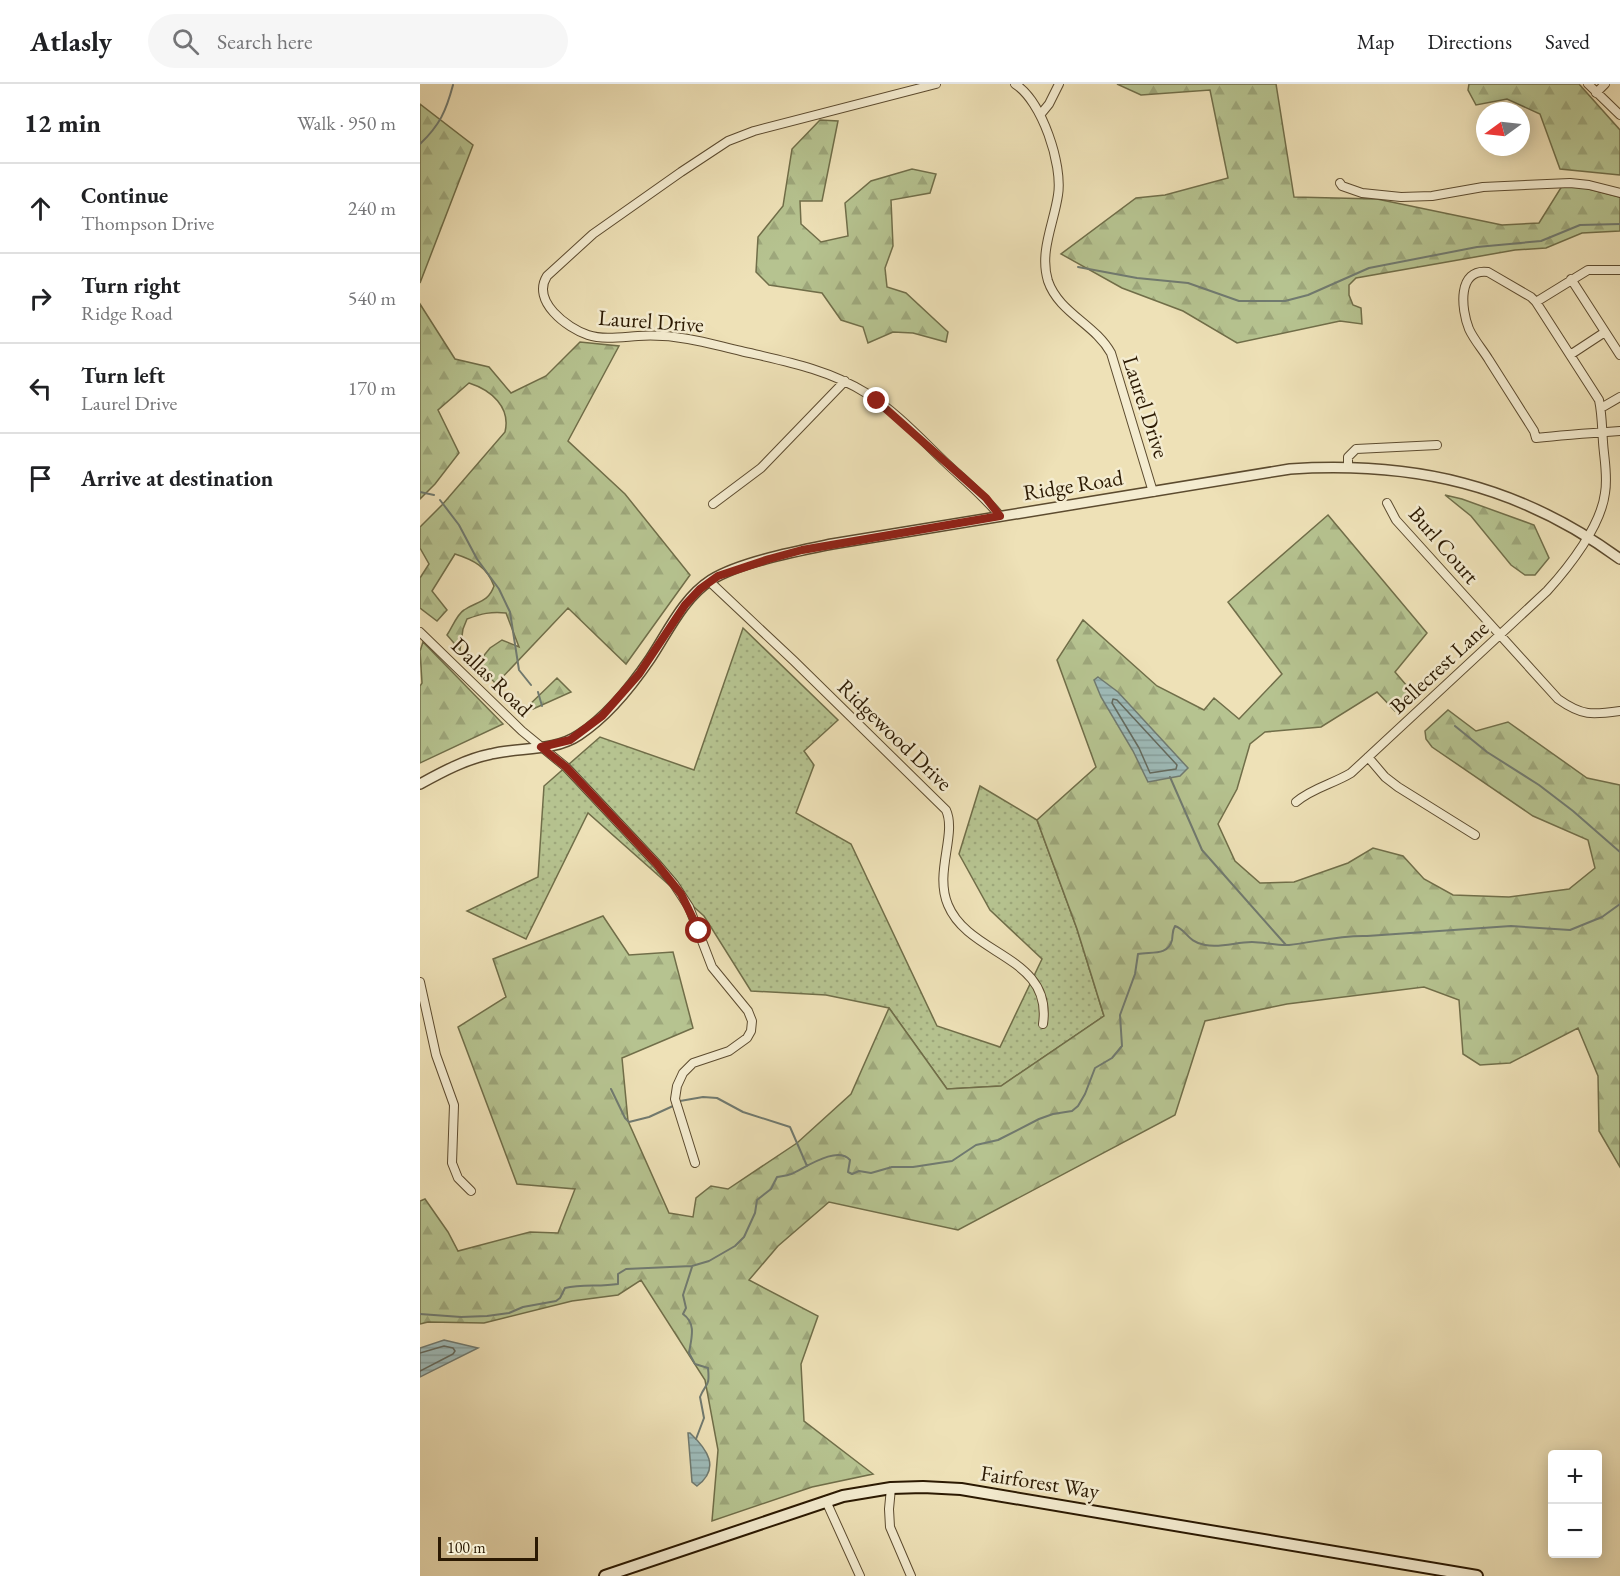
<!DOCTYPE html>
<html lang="en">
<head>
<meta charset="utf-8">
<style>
  :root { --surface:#fff; --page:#f6f6f6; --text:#202124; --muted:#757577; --line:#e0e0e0 }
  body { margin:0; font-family:"EB Garamond",serif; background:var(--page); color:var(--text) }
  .controls { position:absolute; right:18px; bottom:18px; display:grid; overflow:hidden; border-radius:6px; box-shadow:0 3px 15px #0003 }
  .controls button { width:54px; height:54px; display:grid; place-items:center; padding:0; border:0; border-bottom:2px solid var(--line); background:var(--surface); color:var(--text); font:30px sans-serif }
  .compass { position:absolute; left:1056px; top:18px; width:54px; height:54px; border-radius:50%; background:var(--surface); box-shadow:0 3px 15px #0003; rotate:255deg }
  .scale { position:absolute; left:18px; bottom:15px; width:100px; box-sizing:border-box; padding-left:6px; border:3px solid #2b1902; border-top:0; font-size:16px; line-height:21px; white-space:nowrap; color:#2b1902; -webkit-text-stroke:4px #f4ecd0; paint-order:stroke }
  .stop { position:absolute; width:18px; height:18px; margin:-14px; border:4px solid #8f2418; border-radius:50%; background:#fff }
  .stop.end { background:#8f2418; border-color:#fff; box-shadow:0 2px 6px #0008 }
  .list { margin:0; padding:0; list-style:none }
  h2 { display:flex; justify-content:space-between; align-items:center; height:78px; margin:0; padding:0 24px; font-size:26px }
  h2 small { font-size:20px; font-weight:400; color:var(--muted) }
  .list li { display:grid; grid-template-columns:39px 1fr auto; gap:18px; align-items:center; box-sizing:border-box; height:90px; padding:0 24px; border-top:2px solid var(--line) }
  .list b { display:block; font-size:22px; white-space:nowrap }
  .list p { margin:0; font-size:20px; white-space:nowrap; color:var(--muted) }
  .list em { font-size:20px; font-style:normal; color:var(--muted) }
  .icon { flex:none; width:33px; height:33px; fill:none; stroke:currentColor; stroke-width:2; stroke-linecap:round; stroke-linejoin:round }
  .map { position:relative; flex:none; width:1200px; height:1492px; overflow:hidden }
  header { display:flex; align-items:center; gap:36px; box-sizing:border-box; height:84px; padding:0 30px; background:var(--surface); border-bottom:2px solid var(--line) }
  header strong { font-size:28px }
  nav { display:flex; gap:33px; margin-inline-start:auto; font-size:21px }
  .search { width:420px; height:54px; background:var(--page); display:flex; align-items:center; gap:15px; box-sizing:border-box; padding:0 21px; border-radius:33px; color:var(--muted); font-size:22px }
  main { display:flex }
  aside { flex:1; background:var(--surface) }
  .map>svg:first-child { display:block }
</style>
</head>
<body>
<header>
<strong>Atlasly</strong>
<div class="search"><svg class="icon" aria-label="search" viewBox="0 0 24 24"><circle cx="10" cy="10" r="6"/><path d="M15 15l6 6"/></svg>Search here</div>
<nav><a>Map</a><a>Directions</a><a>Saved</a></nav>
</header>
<main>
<aside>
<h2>12 min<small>Walk · 950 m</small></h2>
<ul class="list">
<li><svg class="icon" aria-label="ahead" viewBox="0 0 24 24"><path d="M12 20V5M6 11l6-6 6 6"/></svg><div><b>Continue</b><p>Thompson Drive</p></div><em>240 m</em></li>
<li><svg class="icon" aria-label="right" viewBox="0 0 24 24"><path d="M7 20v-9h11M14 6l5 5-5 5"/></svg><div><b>Turn right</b><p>Ridge Road</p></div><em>540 m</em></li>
<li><svg class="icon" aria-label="left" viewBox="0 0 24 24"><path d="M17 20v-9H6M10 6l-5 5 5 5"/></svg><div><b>Turn left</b><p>Laurel Drive</p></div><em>170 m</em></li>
<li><svg class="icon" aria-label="arrive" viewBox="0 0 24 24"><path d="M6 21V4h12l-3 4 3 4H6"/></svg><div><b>Arrive at destination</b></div></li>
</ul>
</aside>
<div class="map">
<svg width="1200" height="1492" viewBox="0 0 1200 1492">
  <defs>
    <pattern id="grass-dots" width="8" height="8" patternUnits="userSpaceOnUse" patternTransform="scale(1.5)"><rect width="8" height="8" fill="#b6c390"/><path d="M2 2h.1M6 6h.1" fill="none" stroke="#9da77b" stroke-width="1.8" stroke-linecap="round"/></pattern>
    <pattern id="forest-firs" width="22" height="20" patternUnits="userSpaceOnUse" patternTransform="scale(1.5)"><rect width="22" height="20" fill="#b6c390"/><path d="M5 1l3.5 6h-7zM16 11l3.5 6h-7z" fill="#9da77b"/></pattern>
    <pattern id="water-rules" width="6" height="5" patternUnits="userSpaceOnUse" patternTransform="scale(1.5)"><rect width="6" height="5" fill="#9ebbb9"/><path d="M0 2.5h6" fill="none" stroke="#88a09d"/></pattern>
  </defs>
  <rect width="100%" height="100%" fill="#eee1b7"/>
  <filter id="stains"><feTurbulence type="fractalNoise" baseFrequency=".00333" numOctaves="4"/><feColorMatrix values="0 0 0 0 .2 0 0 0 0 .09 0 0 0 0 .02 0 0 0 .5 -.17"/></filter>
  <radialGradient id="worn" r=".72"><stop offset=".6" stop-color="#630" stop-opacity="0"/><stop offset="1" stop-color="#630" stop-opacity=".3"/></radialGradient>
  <path fill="url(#grass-dots)" stroke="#706e49" stroke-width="1.5" d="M323,544L418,636L384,667L394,681L376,729L431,760L517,942L580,963L622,875L570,826L539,770L560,702L617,736L657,845L684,932L581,1002L527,1005L469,924L406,911L331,907L284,832L168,729L106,855L47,827L118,793L124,702L180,653L274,686Z"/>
  <path fill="url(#forest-firs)" stroke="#706e49" stroke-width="1.5" d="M697,0H856L874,113L957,115L1082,141L1119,139L1142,102L1165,104L1200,113V147L1162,149L1126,164L1095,166L936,194L929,201V211L933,221L941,224L942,240L920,237L817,259L763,227L702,204L641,170L716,114L745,111L808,94L790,6L721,11Z
    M1049,0H1159L1200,46V91L1140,85L1120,30L1087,15L1056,21L1048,6Z
    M0,20L53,61L0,199Z
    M400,36L418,37L402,117H380L381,140L401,158L428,152L425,119L451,97L492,85L516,90L510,109L471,116L473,162L465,184L467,203L486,209L528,248L526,258L493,249L473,248L448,259L443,243L421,236L402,209L349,201L336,188L338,153L363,122L372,65Z
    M0,220L35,275L69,283L91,309L126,292L160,258L199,262L148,357L205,410L270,491L206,580L148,524L76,600L57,580L70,564L82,556L99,563L86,529C71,527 61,530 47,535L43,545L40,566L27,551C32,544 37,530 44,526C57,517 68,519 74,502C67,483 54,476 35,470L12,507L27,526L17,537L0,524V494L9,480L0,464V443L22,421L85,348C91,323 71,306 49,299L18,326L39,369L15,400L0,415Z
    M1025,411L1042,415L1114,441L1129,474L1115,491H1105L1091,481L1051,432Z
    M908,431L1007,549L975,588L993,609L992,616L975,627L957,608L901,643L845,648L830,660L817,705L798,740L815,777L840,799L874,798L928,779L953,764L983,772L1004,795L1033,811L1089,813L1149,805L1175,784L1168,756L1113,732L1012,663L1006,655L1005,647L1028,626L1056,647L1088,638L1167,694L1200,701V1083L1179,1047L1178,992L1158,944L1090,979L1060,981L1043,970L1039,916L1004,903L867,920L785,937L755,1031L538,1146L409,1118L358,1162L329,1196L398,1232L381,1280L384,1337L453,1390L392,1403L292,1437L298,1366L285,1296L221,1196L198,1211L152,1217L64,1239L8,1238L0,1240V1117L5,1115L28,1148L38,1167L110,1148L138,1149L155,1105L97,1100L38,943L86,913L73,875L183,832L209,871L253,868L273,944L202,974L208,1037L249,1129L273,1133L276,1114L291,1102L308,1105L377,1059L431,1010L469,924L527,1005L581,1002L684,932L657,845L617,736L676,683L637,576L663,536L737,602L784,626L794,614L819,635L862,590L808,518Z
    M3,558L83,640L0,679V602L2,599L0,567Z
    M137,594L151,608L113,625L103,627Z"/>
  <path fill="url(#water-rules)" stroke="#707a70" stroke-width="1.5" d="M678,593L698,608L768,684L760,692L728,698L713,667L681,613L674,596Z
    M24,1256L58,1264L0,1293V1264Z
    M268,1349H270C287,1365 301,1384 277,1402L272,1398Z"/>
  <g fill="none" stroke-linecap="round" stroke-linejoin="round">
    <path stroke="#646a5e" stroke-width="1.5" d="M693,615L697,616L757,681L756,685L730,689L719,664L692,619Z
      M0,1269L24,1262L33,1264L35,1267L33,1270L0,1287"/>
    <path stroke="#707a70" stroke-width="2" d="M0,60C20,41 26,27 33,1
      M658,183L717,194L768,199L819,217H865L888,211L949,184L1057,163L1121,157L1160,141L1200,140
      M0,408L14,411
      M20,416L39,441L57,475L79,505L90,528L99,586L111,601
      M118,608L122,622
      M1035,642L1067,668L1119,701L1153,727L1200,768
      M750,693L782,766L866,861
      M191,1005L205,1034L209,1038L229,1033L253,1022
      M260,1017L283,1013L297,1014L323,1028L370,1043L387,1082
      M272,1183L263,1211L266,1224L263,1230C277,1240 271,1255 269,1269L275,1280L288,1284C290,1304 286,1298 280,1313L284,1334L276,1355
      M0,1230L41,1233L67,1232L89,1229L103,1223L136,1217L140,1214L145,1204C162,1200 180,1203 198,1200V1190L206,1185L272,1182L289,1177L315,1162L324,1153L335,1129L337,1116L351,1105L357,1093C361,1092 366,1092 371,1090C385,1084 417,1061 430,1076L428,1088L432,1090L439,1087L451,1089L472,1083H493L532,1077L556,1061L578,1056L619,1035L633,1030L652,1027L658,1022L665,1010L675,984L692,974L702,962L700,931L715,890L718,870C729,867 748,873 752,856C753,850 752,847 755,842C766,845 767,858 785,861C802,864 816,858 832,858C844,858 856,862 869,861C895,858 920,851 947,852L1091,842L1150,846L1182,833L1200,820"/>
    <g stroke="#5c4b2f" stroke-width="10">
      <path id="minor" d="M516,0L334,47L308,57L261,88L173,150L127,192C111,217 147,244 168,251C183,256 202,253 218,252C234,251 251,252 268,255C286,258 303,263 321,267C364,277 408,285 446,309C475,327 500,354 525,378C544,396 563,411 580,432
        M595,0C622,17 643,81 638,111C634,139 619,168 628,197C639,229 675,240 691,269L733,408
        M1168,0L1200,31
        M1176,9L1185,0
        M620,31L629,20L639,0
        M920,99L922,102L942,109L981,113L1012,112L1063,103L1150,99L1169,101L1200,109
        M1151,195L1200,271
        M1116,218L1168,186H1200
        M1150,271L1185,248
        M1181,324L1200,313
        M928,383V373L936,365L1017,361
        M967,419L976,436L1138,615C1162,632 1172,631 1200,627
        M293,420L341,384L425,297
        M289,497L374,577L526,726C537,750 514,789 528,821C549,872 633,872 623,940
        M0,548L102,647L146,683L237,780L254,800L269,823L292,883L328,927L332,937L331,947L327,954L309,967L273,979L263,989L257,1002L255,1015L275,1079
        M948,673L965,693L978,703L1055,751
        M876,718C892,704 913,700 931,689L1127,507C1149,483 1181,442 1185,409C1188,392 1184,374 1183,358C1182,344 1182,330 1179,316L1116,218L1111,213L1068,188C1037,184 1041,225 1049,245C1054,256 1063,266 1069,276C1084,300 1099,323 1114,347L1116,354C1144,351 1172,349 1200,347
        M0,898L16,971L34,1021L32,1079L38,1094L51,1107
        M471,1404L469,1425L470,1443L491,1492
        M406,1417L440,1492"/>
    </g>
    <g stroke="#5c4b2f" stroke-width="12">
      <path id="tertiary" d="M0,700C22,688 46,675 71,670C99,663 134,668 159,651C188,632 211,603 230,575C248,548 263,514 291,496C320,478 378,467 412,460L870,385C994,377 1099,401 1200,475"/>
    </g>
    <g stroke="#2b1902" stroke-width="14">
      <path id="secondary" d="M185,1492L423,1412L471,1404L503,1403L541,1405L1057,1492"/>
    </g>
    <use href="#minor" stroke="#f4ecd0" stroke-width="8"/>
    <use href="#tertiary" stroke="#f4ecd0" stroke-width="9"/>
    <use href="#secondary" stroke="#f4ecd0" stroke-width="10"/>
  </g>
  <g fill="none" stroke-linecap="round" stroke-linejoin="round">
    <path stroke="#8f2418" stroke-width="8" d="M279,847L261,810L237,780L146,683L121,663L150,656L182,632L219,590L265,521L280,505L298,492L349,475L382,466L580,432L566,414L457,317"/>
  </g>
  <g text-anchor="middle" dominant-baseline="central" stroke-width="5" stroke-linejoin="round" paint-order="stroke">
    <g font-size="22" fill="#2b1902" stroke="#f4ecd0">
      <text transform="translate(231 237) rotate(4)">Laurel Drive</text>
      <text transform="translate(726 323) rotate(72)">Laurel Drive</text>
      <text transform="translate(653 401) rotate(-9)">Ridge Road</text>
      <text transform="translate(1024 461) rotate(49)">Burl Court</text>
      <text transform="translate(1019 583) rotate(-43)">Bellecrest Lane</text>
      <text transform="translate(72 593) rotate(44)">Dallas Road</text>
      <text transform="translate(475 651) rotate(44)">Ridgewood Drive</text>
      <text transform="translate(620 1398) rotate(9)">Fairforest Way</text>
    </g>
  </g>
  <rect width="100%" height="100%" filter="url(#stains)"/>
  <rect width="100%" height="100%" fill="url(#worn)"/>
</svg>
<div class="controls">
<button>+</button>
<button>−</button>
</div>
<svg class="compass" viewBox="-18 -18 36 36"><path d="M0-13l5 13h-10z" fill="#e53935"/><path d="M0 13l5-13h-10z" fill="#757577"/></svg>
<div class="scale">100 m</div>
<div class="stop" style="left:279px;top:847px"></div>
<div class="stop end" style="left:457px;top:317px"></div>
</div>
</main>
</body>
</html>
